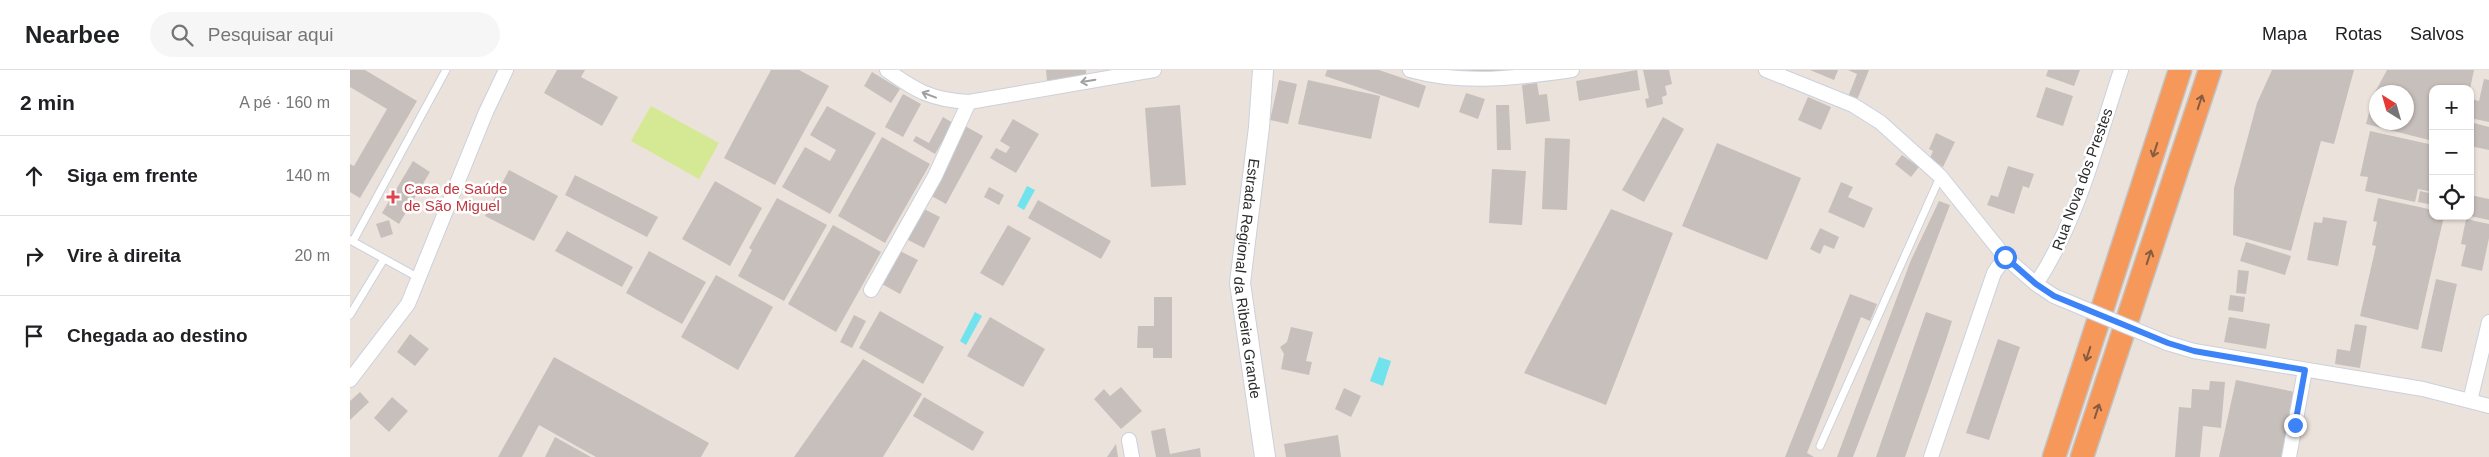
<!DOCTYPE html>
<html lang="pt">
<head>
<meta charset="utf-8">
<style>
  :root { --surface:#fff; --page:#f6f6f6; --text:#202124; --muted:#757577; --line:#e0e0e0 }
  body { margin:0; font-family:Arial,sans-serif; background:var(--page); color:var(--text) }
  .controls { position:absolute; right:15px; top:15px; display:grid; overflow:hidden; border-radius:10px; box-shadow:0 1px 4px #0004 }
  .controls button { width:45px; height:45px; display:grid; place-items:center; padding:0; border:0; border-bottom:1px solid var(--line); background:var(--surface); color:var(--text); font:25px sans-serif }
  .compass { position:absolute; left:2019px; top:15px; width:45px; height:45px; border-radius:50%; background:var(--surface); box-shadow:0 1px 4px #0004; rotate:323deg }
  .stop { position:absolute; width:15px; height:15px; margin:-11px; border:4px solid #3d83f8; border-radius:50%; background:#fff }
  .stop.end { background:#3d83f8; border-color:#fff; box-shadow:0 1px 5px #0008 }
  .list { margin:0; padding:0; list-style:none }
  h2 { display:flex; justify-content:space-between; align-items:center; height:65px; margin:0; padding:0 20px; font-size:21px }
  h2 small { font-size:16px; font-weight:400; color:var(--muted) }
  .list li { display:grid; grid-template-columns:32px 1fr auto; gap:15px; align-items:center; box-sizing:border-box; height:80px; padding:0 20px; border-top:1px solid var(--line) }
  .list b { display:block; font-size:19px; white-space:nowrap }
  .list em { font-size:16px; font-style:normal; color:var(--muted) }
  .icon { flex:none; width:28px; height:28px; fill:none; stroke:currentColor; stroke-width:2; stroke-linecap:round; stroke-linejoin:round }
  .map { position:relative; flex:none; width:2139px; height:387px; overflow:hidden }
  header { display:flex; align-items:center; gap:30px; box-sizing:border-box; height:70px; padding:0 25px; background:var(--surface); border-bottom:1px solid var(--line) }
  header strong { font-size:24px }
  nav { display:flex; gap:28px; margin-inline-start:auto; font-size:18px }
  .search { width:350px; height:45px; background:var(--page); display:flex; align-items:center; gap:12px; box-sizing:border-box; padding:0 18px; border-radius:28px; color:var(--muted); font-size:19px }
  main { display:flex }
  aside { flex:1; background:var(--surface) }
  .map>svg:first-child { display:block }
</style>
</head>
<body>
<header>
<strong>Nearbee</strong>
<div class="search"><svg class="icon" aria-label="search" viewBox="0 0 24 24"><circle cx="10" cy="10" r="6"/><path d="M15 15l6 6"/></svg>Pesquisar aqui</div>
<nav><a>Mapa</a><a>Rotas</a><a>Salvos</a></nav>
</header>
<main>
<aside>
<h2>2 min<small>A pé · 160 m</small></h2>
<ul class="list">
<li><svg class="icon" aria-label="ahead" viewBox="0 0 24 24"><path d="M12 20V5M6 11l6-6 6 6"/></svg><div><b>Siga em frente</b></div><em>140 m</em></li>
<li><svg class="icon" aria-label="right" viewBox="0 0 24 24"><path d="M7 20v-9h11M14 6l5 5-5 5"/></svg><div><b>Vire à direita</b></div><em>20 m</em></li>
<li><svg class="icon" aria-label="arrive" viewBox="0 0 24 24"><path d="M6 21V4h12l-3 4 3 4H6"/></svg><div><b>Chegada ao destino</b></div></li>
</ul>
</aside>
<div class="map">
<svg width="2139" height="387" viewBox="0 0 2139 387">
  <rect width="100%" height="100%" fill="#ece2dc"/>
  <path fill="#d5e995" d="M301,36L369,73L349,109L281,71Z"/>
  <path fill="#70e3ed" d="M677,116L685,120L674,140L667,136Z
    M625,242L632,246L616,275L610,271Z
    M1029,287L1041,291L1033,316L1020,311Z"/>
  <path fill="#c7bfbb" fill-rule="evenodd" d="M0,0H15L67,31L10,128L0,122V94L4,96L37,39L0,17Z
    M207,0H235L231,7L268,27L252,56L194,23Z
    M421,0H449L479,16L425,115L374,88Z
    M696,0H736V5L697,11Z
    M977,0H1029L1076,16L1069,38L975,6Z
    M1113,0H1187L1156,4Z
    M1287,0L1290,20L1229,31L1226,11Z
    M1293,0H1319L1322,14L1315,16L1317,25L1312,27L1313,34L1297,38L1295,29L1299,28Z
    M1460,0H1488L1484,10Z
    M1498,0H1519L1507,30L1498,27L1507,4Z
    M1698,0H1730L1724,16L1696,6Z
    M1922,0H2004L1984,74L1971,71L1941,181L1883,165L1884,118L1907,33Z
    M2037,0H2124L2120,19H2083V71L2016,54L2024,24ZM2026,22H2056V52H2026Z
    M522,2L550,19L541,33L514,16Z
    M2134,9L2139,10V52L2120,48V29L2129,31Z
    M929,10L947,14L938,54L920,50Z
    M958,10L1030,26L1021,69L948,54Z
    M1187,13L1189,25L1197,24L1200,51L1176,54L1172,15Z
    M1696,17L1723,26L1713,56L1686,47Z
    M1116,23L1135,29L1128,49L1109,42Z
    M553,24L571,34L553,67L535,57Z
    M1458,27L1481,37L1471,60L1448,50Z
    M830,35L836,115L801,117L795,38Z
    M1146,35H1159L1161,80H1147Z
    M477,36L526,63L480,144L432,117L455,77L480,91L486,80L460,65Z
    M593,47L603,53L585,84L563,71L566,66L579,73Z
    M1313,47L1334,59L1294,132L1272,120Z
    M663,49L689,64L666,103L640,88L646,78L656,83L660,77L650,71Z
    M2120,52L2139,57V80L2120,76Z
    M615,56L633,66L596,134L578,124Z
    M2020,61L2083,75V122L2068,119L2065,132L2015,121L2018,107L2010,106Z
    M1586,63L1605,72L1593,97L1580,88L1583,81L1579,79Z
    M532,67L580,94L535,173L488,146Z
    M1195,68L1220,69L1217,140L1192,139Z
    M1367,73L1451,108L1417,190L1332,156Z
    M1552,85L1569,97L1561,107L1545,94Z
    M63,91L80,102L49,154L32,143Z
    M1658,96L1684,104L1679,118L1673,116L1664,144L1637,135L1641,125L1648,127Z
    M1142,99L1176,101L1172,155L1139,153Z
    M159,100L208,126L184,171L135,146Z
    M225,105L308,147L297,167L215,125Z
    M365,111L412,138L380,196L332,169Z
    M1491,112L1503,117L1498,127L1523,138L1514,158L1478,142Z
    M639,117L654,125L649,135L634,127Z
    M2070,121L2083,124V135L2068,132Z
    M2120,125L2139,129V150L2120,146Z
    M427,128L477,155L434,231L388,206L402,180L399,178Z
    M2028,128L2083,140V146H2094L2068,260L2010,246L2026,176L2022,175L2027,152L2023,151Z
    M688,130L761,171L751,189L678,148Z
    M1589,131L1600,135L1503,387H1487L1561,190Z
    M572,138L590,147L574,178L556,169Z
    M1261,139L1323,163L1256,335L1174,303Z
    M1973,147L1997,151L1988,196L1957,190L1964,152L1972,153Z
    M2116,149L2139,154V168L2132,201L2111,196L2116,175L2111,174Z
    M39,150L43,164L31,168L26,154Z
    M483,155L531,182L486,262L438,234Z
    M658,155L681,168L653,216L630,203Z
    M1470,158L1489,167L1484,179L1474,175L1470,184L1460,179Z
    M217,161L283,197L272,217L205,181Z
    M1896,172L1941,186L1935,205L1890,191Z
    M299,181L356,212L332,254L276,223Z
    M550,181L568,190L550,224L532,214Z
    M1888,200L1899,201L1896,224L1886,223Z
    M366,205L423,237L388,300L331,267Z
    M2086,209L2107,214L2092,282L2071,278Z
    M1500,224L1527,234L1520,251L1511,247L1457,383L1464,387H1435Z
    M1880,225L1895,227L1893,242L1878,240Z
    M804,227H822V288H803V278H787L788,256H804Z
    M530,241L594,277L573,314L509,278Z
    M1576,242L1602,251L1597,267L1555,387H1526Z
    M504,245L516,251L502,278L490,272Z
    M640,247L695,279L673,317L617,286Z
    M1879,247L1920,254L1916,279L1874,272Z
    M2005,254L2017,256L2010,298L1985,294L1987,279L2000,281Z
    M941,257L963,262L956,291L962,292L959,305L931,299L934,284L930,277L937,272Z
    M60,264L79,279L65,296L47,282Z
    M1648,269L1670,277L1639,370L1616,363Z
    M204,287L359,373L351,387H246L189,355L172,387H148Z
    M513,289L572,324L533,387H444Z
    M1886,310L1945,322L1931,387H1869Z
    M1860,311L1875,312L1871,358L1853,356L1850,387H1825L1829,337L1841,338L1842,319L1859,320Z
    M771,317L792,341L771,359L744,329L754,319L760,326Z
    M994,318L1011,326L1001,347L985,339Z
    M10,322L19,332L0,350V331Z
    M42,327L58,341L39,362L24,348Z
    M574,327L634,362L623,381L563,346Z
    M815,358L820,384L850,378L851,387H806L801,361Z
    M988,365L991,387H936L934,374Z
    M205,367L241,387H195Z
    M766,374L768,387H757Z"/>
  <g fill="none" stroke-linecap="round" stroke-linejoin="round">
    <g stroke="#cad1dc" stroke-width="9">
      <path id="service" d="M0,170L69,208
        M3,171L96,0
        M0,245L34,189
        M1470,376L1590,107"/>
    </g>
    <g stroke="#cad1dc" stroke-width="16">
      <path id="minor" d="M537,0C566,21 582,30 619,32L804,0
        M1060,0C1113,15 1168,8 1222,0
        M1416,0L1503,35L1530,52L1590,106L1655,187L1686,214L1704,226
        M1686,214C1728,151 1747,72 1771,0
        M521,220L585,106L619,32
        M1817,273L1844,281L2073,319L2139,336
        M0,310L58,234L136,42L156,0
        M2120,331L2139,252
        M779,370L782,387
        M1581,387L1644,203L1655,187
        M1939,387L1955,300"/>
    </g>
    <g stroke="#cad1dc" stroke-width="22">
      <g id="secondary">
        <path id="s1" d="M913,0L909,57L890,213L915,387"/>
      </g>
    </g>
    <g stroke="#c3c3c3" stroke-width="25">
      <path id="trunk" d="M1704,387L1830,0
        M1732,387L1860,0"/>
    </g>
    <use href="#service" stroke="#fff" stroke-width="7"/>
    <use href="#minor" stroke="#fff" stroke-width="14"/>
    <use href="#secondary" stroke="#fff" stroke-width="20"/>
    <use href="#trunk" stroke="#f6985a" stroke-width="22"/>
    <g stroke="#cad1dc" stroke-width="16" stroke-linecap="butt">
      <path id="minor-bridge" d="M1704,226L1817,273"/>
    </g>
    <use href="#minor-bridge" stroke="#fff" stroke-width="14"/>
  </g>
  <defs><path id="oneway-shaft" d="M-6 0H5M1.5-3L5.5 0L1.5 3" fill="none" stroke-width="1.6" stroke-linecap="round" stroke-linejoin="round" transform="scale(1.25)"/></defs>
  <g stroke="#9f9f9f">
    <use href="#oneway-shaft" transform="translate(738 11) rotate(170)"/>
    <use href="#oneway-shaft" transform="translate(579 25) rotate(-159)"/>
  </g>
  <g stroke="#865c40">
    <use href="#oneway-shaft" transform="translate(1850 32) rotate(-72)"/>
    <use href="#oneway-shaft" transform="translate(1805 80) rotate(108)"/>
    <use href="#oneway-shaft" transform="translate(1799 187) rotate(-72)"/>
    <use href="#oneway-shaft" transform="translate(1738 284) rotate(108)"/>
    <use href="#oneway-shaft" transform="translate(1747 341) rotate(-72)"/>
  </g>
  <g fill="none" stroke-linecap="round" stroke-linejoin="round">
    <path stroke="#3d83f8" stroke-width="6" d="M1655,187L1686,214L1704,226L1818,273L1844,281L1955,300L1945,355"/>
  </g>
  <path fill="#e0444e" stroke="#fff" stroke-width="2" d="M40.5 119.5h5v5h5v5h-5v5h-5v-5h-5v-5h5z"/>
  <g text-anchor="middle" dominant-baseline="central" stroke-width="5" stroke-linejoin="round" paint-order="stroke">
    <g font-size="15" fill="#2a2a2a" stroke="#fff">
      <text transform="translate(1732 109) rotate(-70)">Rua Nova dos Prestes</text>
      <text stroke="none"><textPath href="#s1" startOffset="210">Estrada Regional da Ribeira Grande</textPath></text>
    </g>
    <g font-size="15" fill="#be3a42" stroke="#fff" text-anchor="start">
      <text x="54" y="118">Casa de Saúde<tspan x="54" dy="17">de São Miguel</tspan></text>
    </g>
  </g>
</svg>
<div class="controls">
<button>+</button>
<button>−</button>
<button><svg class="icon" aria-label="locate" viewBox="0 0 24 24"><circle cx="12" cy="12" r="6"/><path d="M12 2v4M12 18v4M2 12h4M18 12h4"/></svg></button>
</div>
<svg class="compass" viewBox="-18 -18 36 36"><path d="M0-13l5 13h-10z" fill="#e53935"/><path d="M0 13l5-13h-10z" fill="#757577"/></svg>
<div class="stop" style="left:1655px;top:187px"></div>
<div class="stop end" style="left:1945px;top:355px"></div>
</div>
</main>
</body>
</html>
